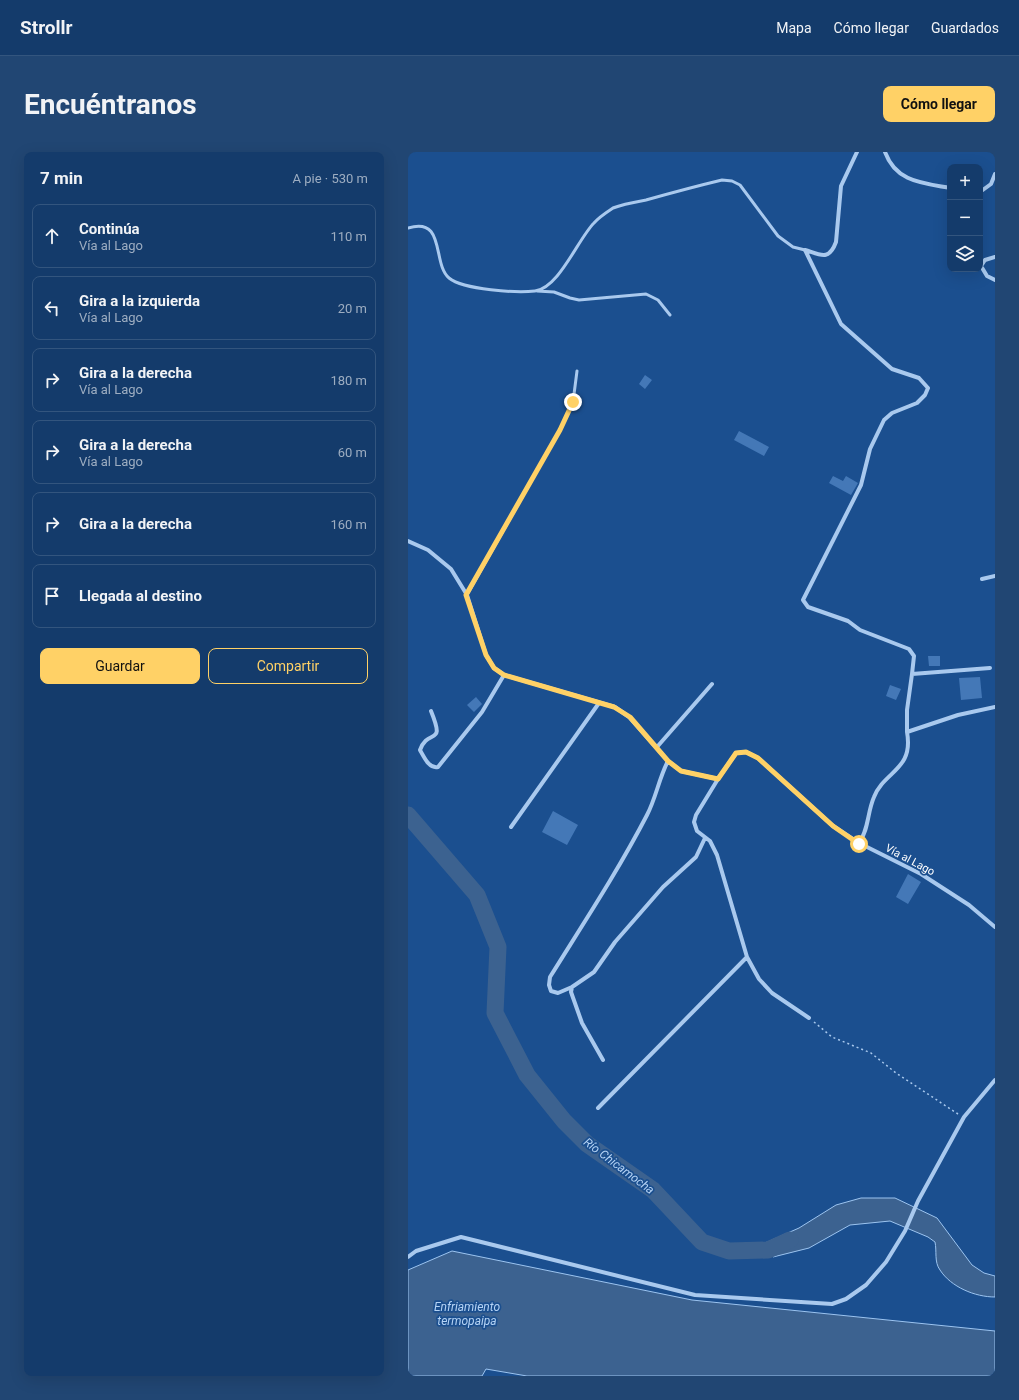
<!DOCTYPE html>
<html lang="es">
<head>
<meta charset="utf-8">
<style>
  :root { --surface:#143b6b; --page:#214673; --text:#f1f3f6; --muted:#9dadc1; --line:#33557e; --accent:#ffd166 }
  body { margin:0; font-family:Roboto,sans-serif; background:var(--page); color:var(--text) }
  .controls { position:absolute; right:12px; top:12px; display:grid; overflow:hidden; border-radius:8px; box-shadow:0 4px 16px #0002 }
  .controls button { width:36px; height:36px; display:grid; place-items:center; padding:0; border:0; border-bottom:1px solid var(--line); background:var(--surface); color:var(--text); font:20px sans-serif }
  .stop { position:absolute; width:12px; height:12px; margin:-9px; border:3px solid #ffd166; border-radius:50%; background:#fff }
  .stop.end { background:#ffd166; border-color:#fff; box-shadow:0 1px 4px #0008 }
  .list { margin:0; padding:0; list-style:none }
  h2 { display:flex; justify-content:space-between; align-items:center; height:52px; margin:0; padding:0 16px; font-size:17px }
  h2 small { font-size:13px; font-weight:400; color:var(--muted) }
  .list li { display:grid; grid-template-columns:26px 1fr auto; gap:12px; align-items:center; box-sizing:border-box; height:64px; margin:0 8px 8px; padding:0 8px; border:1px solid var(--line); border-radius:8px }
  .list b { display:block; font-size:15px; white-space:nowrap }
  .list p { margin:0; font-size:13px; white-space:nowrap; color:var(--muted) }
  .list em { font-size:13px; font-style:normal; color:var(--muted) }
  .actions { display:flex; gap:8px; padding:12px 16px }
  .actions a { flex:1; padding:9px 0; border:1px solid var(--accent); border-radius:8px; text-align:center; font-size:14px; color:var(--accent) }
  .actions .main { background:var(--accent); color:#111 }
  .icon { flex:none; width:22px; height:22px; fill:none; stroke:currentColor; stroke-width:2; stroke-linecap:round; stroke-linejoin:round }
  .map { position:relative; flex:none; width:587px; height:1224px; overflow:hidden; border-radius:8px }
  header { display:flex; align-items:center; gap:24px; box-sizing:border-box; height:56px; padding:0 20px; background:var(--surface); border-bottom:1px solid var(--line) }
  header strong { font-size:19px }
  nav { display:flex; gap:22px; margin-inline-start:auto; font-size:14px }
  .intro { display:flex; align-items:center; justify-content:space-between; box-sizing:border-box; height:96px; padding:0 24px }
  h1 { margin:0; font-size:28px }
  .button { padding:10px 18px; border-radius:8px; background:var(--accent); color:#111; font-size:14px; font-weight:700 }
  main { display:flex; gap:24px; padding:0 24px }
  aside { flex:1; background:var(--surface); border-radius:8px; box-shadow:0 4px 16px #0002 }
  .map>svg:first-child { display:block }
</style>
</head>
<body>
<header>
<strong>Strollr</strong>
<nav><a>Mapa</a><a>Cómo llegar</a><a>Guardados</a></nav>
</header>
<div class="intro"><h1>Encuéntranos</h1><a class="button">Cómo llegar</a></div>
<main>
<aside>
<h2>7 min<small>A pie · 530 m</small></h2>
<ul class="list">
<li><svg class="icon" aria-label="ahead" viewBox="0 0 24 24"><path d="M12 20V5M6 11l6-6 6 6"/></svg><div><b>Continúa</b><p>Vía al Lago</p></div><em>110 m</em></li>
<li><svg class="icon" aria-label="left" viewBox="0 0 24 24"><path d="M17 20v-9H6M10 6l-5 5 5 5"/></svg><div><b>Gira a la izquierda</b><p>Vía al Lago</p></div><em>20 m</em></li>
<li><svg class="icon" aria-label="right" viewBox="0 0 24 24"><path d="M7 20v-9h11M14 6l5 5-5 5"/></svg><div><b>Gira a la derecha</b><p>Vía al Lago</p></div><em>180 m</em></li>
<li><svg class="icon" aria-label="right" viewBox="0 0 24 24"><path d="M7 20v-9h11M14 6l5 5-5 5"/></svg><div><b>Gira a la derecha</b><p>Vía al Lago</p></div><em>60 m</em></li>
<li><svg class="icon" aria-label="right" viewBox="0 0 24 24"><path d="M7 20v-9h11M14 6l5 5-5 5"/></svg><div><b>Gira a la derecha</b></div><em>160 m</em></li>
<li><svg class="icon" aria-label="arrive" viewBox="0 0 24 24"><path d="M6 21V4h12l-3 4 3 4H6"/></svg><div><b>Llegada al destino</b></div></li>
</ul>
<div class="actions"><a class="main">Guardar</a><a>Compartir</a></div>
</aside>
<div class="map">
<svg width="587" height="1224" viewBox="0 0 587 1224">
  <rect width="100%" height="100%" fill="#1b4f8f"/>
  <path fill="#3c6290" stroke="#9cc4f0" d="M453,1046H487L529,1066L564,1113L576,1121L587,1124V1145C567,1145 543,1135 532,1118C526,1110 529,1099 527,1090L520,1085L482,1069L442,1073L401,1096L365,1105L357,1091L391,1076L428,1053Z
    M44,1099L284,1148L587,1179V1224H119L78,1217L74,1224H0V1118Z"/>
  <g fill="none" stroke-linecap="round" stroke-linejoin="round">
    <path stroke="#3c6290" stroke-width="17" d="M0,663L69,743L90,795L87,861L119,923L156,969L179,992L245,1038L294,1090L321,1099L360,1098L382,1088"/>
  </g>
  <path fill="#4478b7" d="M237,223L244,228L237,237L231,232Z
    M331,279L361,295L356,304L326,288Z
    M425,324L435,329L438,324L450,331L443,343L421,331Z
    M520,504H532V514H521Z
    M572,525L574,546L553,548L551,526Z
    M482,533L493,537L488,548L478,544Z
    M68,545L74,552L66,560L59,553Z
    M145,659L170,673L159,693L134,680Z
    M500,722L513,730L500,752L488,745Z"/>
  <g fill="none" stroke-linecap="round" stroke-linejoin="round">
    <path stroke="#a9c9ee" stroke-width="1.5" stroke-dasharray="2 3" stroke-linecap="butt" d="M406,870L424,885L463,901L488,921L550,962"/>
    <path stroke="#a9c9ee" stroke-width="3" d="M0,76C38,64 24,112 41,126C56,138 109,141 127,139C151,136 170,87 186,71C191,65 199,60 205,56C215,52 227,50 238,48C263,41 289,34 314,28L324,29L332,33L370,84L385,95L397,98
      M129,139L146,140L162,146L171,148L238,142L250,148L262,163
      M59,443L152,278L165,250L169,219"/>
    <path stroke="#a9c9ee" stroke-width="4" d="M477,0C488,30 514,31 542,36
      M572,40L583,32L587,22
      M397,98L433,172L484,217L511,226L520,236L517,243L509,251L484,261L476,268L462,297L453,333L395,448L400,455L440,469L452,478L501,497L506,504L504,522
      M397,98C413,103 421,109 428,90L433,34L449,0
      M587,105L577,108L573,114L579,124L587,128
      M0,389L20,398L43,417L59,443L78,503L86,516L96,523L207,555L221,565L260,609L273,619L310,627L328,601L338,600L350,606L425,674L451,691L513,722L561,753L587,775
      M574,427L587,424
      M23,559C38,596 20,575 12,598C16,605 21,617 30,615L74,560L96,523
      M499,580V558L504,522L582,516
      M249,595L304,532
      M310,627L288,663L286,670L289,679L302,689L309,703L339,805L351,827L364,841L401,866
      M103,675L191,551
      M451,691C461,677 459,661 466,645C476,619 506,618 499,580L550,563L587,555
      M164,835L150,841L143,839L141,833L142,825C175,772 210,719 239,663C248,646 251,626 260,609
      M195,908L174,871L163,840L164,835L186,820L207,790L255,735L288,705L297,686
      M190,956L339,805
      M0,1105L8,1099L53,1085L287,1143L424,1152L438,1147L458,1133L478,1110L497,1079L510,1049L556,965L587,928"/>
  </g>
  <g fill="none" stroke-linecap="round" stroke-linejoin="round">
    <path stroke="#ffd166" stroke-width="5" d="M165,250L152,278L58,443L78,503L86,516L96,523L206,555L222,565L260,609L273,619L310,627L328,601L338,600L350,606L425,674L451,692"/>
  </g>
  <g text-anchor="middle" dominant-baseline="central" stroke-width="3.5" stroke-linejoin="round" paint-order="stroke">
    <g font-size="11" fill="#fff" stroke="#1b4f8f">
      <text transform="translate(502 708) rotate(28)">Vía al Lago</text>
    </g>
    <g font-size="12" font-style="italic" fill="#b5d3f5" stroke="#1b4f8f">
      <text transform="translate(211 1014) rotate(37)">Río Chicamocha</text>
      <text x="59" y="1155">Enfriamiento<tspan x="59" dy="14">termopaipa</tspan></text>
    </g>
  </g>
</svg>
<div class="controls">
<button>+</button>
<button>−</button>
<button><svg class="icon" aria-label="layers" viewBox="0 0 24 24"><path d="M12 4l9 5-9 5-9-5zM3 14l9 5 9-5"/></svg></button>
</div>
<div class="stop" style="left:451px;top:692px"></div>
<div class="stop end" style="left:165px;top:250px"></div>
</div>
</main>
</body>
</html>
